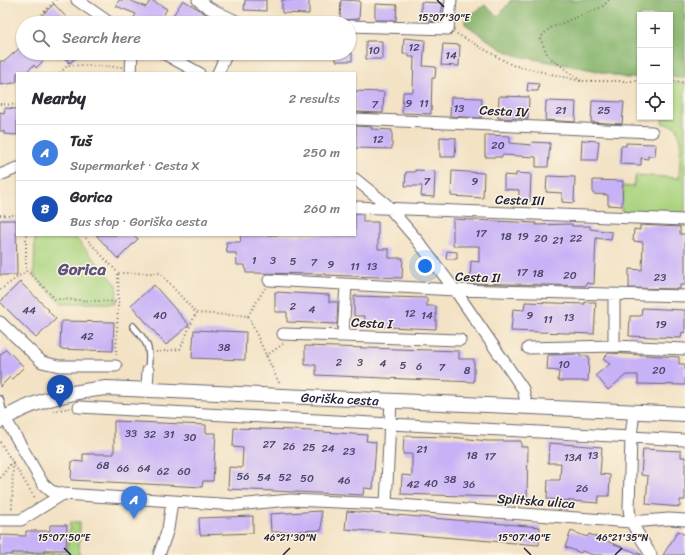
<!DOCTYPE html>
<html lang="en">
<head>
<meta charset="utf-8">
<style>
  :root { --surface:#fff; --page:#f7f7f7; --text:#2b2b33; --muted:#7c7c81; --line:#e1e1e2; --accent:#1a73e8 }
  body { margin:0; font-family:Sriracha,sans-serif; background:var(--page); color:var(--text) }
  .controls { position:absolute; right:12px; top:12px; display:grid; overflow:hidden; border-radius:0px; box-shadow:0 1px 3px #0004 }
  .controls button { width:36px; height:36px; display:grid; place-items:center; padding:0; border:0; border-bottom:1px solid var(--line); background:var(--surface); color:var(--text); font:20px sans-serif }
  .you { position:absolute; left:425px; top:266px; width:14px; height:14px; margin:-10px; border:3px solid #fff; border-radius:50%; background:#1a73e8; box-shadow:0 0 0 6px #1a73e833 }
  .badge { display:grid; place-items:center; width:26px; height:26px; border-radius:50%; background:var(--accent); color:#fff; font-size:13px; font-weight:700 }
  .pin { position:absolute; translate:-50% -33px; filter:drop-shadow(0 1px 2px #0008) }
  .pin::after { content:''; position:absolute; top:21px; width:14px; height:12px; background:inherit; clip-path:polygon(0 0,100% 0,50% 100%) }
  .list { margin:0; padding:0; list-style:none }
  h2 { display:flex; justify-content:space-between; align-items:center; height:52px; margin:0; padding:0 16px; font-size:17px }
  h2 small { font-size:13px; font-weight:400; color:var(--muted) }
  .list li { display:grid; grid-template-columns:26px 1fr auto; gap:12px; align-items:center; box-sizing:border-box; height:56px; padding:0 16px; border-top:1px solid var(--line) }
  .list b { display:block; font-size:15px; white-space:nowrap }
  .list p { margin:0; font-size:13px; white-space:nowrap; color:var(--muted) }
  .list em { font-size:13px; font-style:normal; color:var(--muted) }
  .icon { flex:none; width:22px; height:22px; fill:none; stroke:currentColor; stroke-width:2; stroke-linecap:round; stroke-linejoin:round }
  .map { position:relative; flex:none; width:685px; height:555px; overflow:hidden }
  .search { position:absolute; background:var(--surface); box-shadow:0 1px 3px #0004; left:16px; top:16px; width:340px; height:44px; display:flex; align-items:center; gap:10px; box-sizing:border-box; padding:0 14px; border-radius:22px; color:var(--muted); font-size:15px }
  .panel { position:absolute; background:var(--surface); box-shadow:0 1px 3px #0004; left:16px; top:72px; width:340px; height:164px; border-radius:0px }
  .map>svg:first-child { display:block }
</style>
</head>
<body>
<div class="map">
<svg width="685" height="555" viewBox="0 0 685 555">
  <rect width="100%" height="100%" fill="#fcf5e5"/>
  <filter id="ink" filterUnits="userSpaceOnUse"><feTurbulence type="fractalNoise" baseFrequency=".025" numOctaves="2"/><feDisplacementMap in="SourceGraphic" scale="8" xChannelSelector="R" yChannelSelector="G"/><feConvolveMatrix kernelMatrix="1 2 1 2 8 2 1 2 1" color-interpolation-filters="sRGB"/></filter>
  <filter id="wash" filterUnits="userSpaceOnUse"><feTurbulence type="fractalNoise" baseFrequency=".012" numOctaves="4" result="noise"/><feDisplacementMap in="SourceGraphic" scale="16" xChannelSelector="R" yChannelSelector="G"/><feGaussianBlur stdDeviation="0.9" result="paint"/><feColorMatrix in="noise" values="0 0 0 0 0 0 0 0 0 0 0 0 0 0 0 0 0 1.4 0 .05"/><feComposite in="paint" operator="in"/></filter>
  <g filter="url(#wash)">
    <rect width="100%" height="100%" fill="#f3e2c4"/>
    <path fill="#abd480" stroke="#667b5e" d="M673,82L685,83V217L621,211L623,186L633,187L636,175L679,178L681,140L676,127L662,123L663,117H670V84Z
      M35,235H73L117,285L116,303H61L34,276Z
      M70,522H80L79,555H12L67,553Z"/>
    <path fill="#88b66e" stroke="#556c54" d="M511,0H685V79L670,77V15H640V78H626L593,70L518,56L501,49L465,24V19L485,5L498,17Z"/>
    <g id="blocks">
      <path fill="#c7b1f7" d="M119,0H129L146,7L151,0L167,9L159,23H131L136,14L116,6Z
        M183,0L206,14L222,23H183L172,17Z
        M245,0H266V11L244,10Z
        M282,0H309V14L282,13Z
        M341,0L360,1L359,19L340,20Z
        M421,2L443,3L440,22L429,21V18H421Z
        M54,4L67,18L62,23H34Z
        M375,4L397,5L396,20H375Z
        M404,38L425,40L423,66L436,67L435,78H432L431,114L402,113L403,92H413L414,57H409V54H403Z
        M366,41H382V59H366Z
        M443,44L460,45L459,66L441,65Z
        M23,45V53H38L44,60L36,68L34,65L25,73H17V81L14,83L0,85V61H5Z
        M61,53H81L70,63Z
        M336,53H352V61H336Z
        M528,83L539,84L538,91H527Z
        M355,91L384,92L383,113L355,112Z
        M499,96L529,97L528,119L498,118Z
        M451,97L482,98L481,118L450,116Z
        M546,101L576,102L575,122L545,120Z
        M592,101L624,102L622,124L591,122Z
        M5,108L17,109V135L4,134V131H0V112L4,113Z
        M356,126L372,127L371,129L392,130V149L355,148Z
        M485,135L510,136V143L531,145L532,142L550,143L548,167H536V157L502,155V157H485Z
        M440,137L456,138L455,157H440Z
        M582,140L599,141L597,160H581Z
        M626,143L656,144L655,156H648V159L641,158V165L620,164L621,146H626Z
        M415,170L435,171L434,197L421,196L422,186H405L406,172H415Z
        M452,171L484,173L483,198L451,196Z
        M516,173L531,174L530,201L519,200V190L504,189V175L516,176Z
        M547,176L575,177L574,203L562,202V193L546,192Z
        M593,180L623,181L622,206L608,205V195L593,194Z
        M355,214H363V222H378V249H389V258H403L402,278L326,275V274L246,273L245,265H237L236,253H227L226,242H241L240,235H355Z
        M453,219L536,223V225L572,224V226H590V229L612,232L611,240L596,238L594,284L586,283V286L470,283L471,261L479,262V246H453Z
        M0,220H16L17,275H0Z
        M640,225L680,227V234H685V285H680V289L629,288V269L642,270L643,242L633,241L634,229L640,230Z
        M96,235H134L138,239L118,259Z
        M447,251L457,252V259H446Z
        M20,282L49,310L48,311L56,319L36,338L0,302Z
        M154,285L189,325L166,345L131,305Z
        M275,292L329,295V302H338L337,324L287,322V312H275Z
        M354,296L427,298V306H436V329L364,326L365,316H354Z
        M525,302L585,304V302H596L594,334L511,331L513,309L524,310Z
        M642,308L685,310V333L682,332L681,338L629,336L630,316H641Z
        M61,321L114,322L113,351L60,349Z
        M194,330L246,332L245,360L192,358Z
        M305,346L459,351V359H474V382L316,375V365H305Z
        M6,349L24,367L12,379L10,377L0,387V355Z
        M609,353L679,357V364H685V385L638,384V375H626L608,390L596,375L610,364L603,359Z
        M580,354V356H589L588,381H558L559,371L547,370L548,355Z
        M114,421L206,425V433H216L213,481H203L202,487L71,480L72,461L83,462V454H114Z
        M234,428L295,430L367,435L366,441L376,442L373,489L364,488L363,495L228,489L229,467L242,468L243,448L233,447Z
        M404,436L452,437L487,441H521V447H528L527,498L401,494L402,475L412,476V454H403Z
        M549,443L602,447L600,474L610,475L609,496H599L598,503L547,499L548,480H560L561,463H548Z
        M643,449L681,451V457H685V500H680V507L646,504L648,476L641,475Z
        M321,511L322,530L271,532L270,514Z
        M347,511L540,527L539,545L345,529Z
        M253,516V533L200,535L199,518Z
        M50,525H67L66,550H44V553H12V555H0V535L26,536V531H50Z
        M571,531L587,537L589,534L642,555H593L582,551L581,553L565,547Z
        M678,531L685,535V555H663Z"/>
    </g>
  </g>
  <g filter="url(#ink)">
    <use href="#blocks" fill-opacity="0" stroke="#6b656b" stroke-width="1"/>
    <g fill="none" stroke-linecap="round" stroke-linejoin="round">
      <g stroke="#6b656b" stroke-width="8">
        <path id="service" d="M133,326C148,343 151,347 148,370
          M0,399L5,418"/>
      </g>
      <g stroke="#6b656b" stroke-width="13">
        <path id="minor" d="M77,0L110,23
          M198,0L209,8L240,23
          M349,26L448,29L451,0
          M163,53L199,73
          M131,73L132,53
          M218,73L227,53
          M355,119L652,132
          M0,175L17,168
          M355,179L386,204L417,240L455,290L523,389L527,406
          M355,207L685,220
          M269,280L455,290L685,296
          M0,322L42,362L59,366H116
          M283,334L460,340
          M343,335L346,285
          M614,346V295
          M528,348L614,346L685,349
          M147,388L148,370
          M79,407L685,440
          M634,412L631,436L629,509L631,522L651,555
          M5,418L43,484L51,491L63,494L236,505L290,500L386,504L391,400
          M386,504L631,522L669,519L685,520
          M0,520H21L63,494
          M159,555L168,529L172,502"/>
      </g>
      <g stroke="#6b656b" stroke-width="16">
        <g id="tertiary">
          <path id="s1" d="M0,421C32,401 68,392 106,388L685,414"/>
        </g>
      </g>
      <path stroke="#6b656b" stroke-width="2" stroke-dasharray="1 3" stroke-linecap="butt" d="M33,23L56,0
        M457,34L512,65L581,81H640
        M60,53L68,61V65L122,67
        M60,73L68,65
        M670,80L685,83
        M581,81L548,56L540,38L550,28L602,7L609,0
        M0,104L17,105
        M0,215H17
        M26,235V271L31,274L55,299L119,302
        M83,235L118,273H160L196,313L248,316L280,385
        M0,290L26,271
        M248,316L265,288
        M156,352L180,349L196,313
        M116,355C117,328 119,300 118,273
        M266,356L283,344
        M53,411L70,408
        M0,442L35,498
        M0,478L13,461L12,510"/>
      <use href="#service" stroke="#fff" stroke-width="5.5"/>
      <use href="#minor" stroke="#fff" stroke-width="11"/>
      <use href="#tertiary" stroke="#fff" stroke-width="14"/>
    </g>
  </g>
  <path fill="none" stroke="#22223b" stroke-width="1.5" d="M437,0L444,7M64,548L71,555M524,548L531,555M283,555L290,548M615,555L622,548"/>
  <g text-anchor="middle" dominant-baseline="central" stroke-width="3" stroke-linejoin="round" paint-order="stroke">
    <g font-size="11" fill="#4b466a">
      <text x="414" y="47">12</text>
      <text x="374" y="50">10</text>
      <text x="451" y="55">14</text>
      <text x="409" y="103">9</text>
      <text x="424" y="103">11</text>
      <text x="375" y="104">7</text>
      <text x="459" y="108">13</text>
      <text x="561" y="110">21</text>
      <text x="604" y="110">25</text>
      <text x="378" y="139">12</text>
      <text x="498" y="145">20</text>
      <text x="427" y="181">7</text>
      <text x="475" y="181">9</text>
      <text x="481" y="233">17</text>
      <text x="506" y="236">18</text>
      <text x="523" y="236">19</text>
      <text x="541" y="238">20</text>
      <text x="576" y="238">22</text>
      <text x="558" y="240">21</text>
      <text x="254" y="260">1</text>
      <text x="273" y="260">3</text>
      <text x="293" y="261">5</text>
      <text x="314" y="262">7</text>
      <text x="331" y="264">9</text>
      <text x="355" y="266">11</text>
      <text x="372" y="266">13</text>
      <text x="522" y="272">17</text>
      <text x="538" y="273">18</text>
      <text x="570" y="275">20</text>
      <text x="660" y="277">23</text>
      <text x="293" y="306">2</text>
      <text x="312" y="309">4</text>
      <text x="29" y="310">44</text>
      <text x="410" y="313">12</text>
      <text x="160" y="315">40</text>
      <text x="427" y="315">14</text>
      <text x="530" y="315">9</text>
      <text x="569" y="317">13</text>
      <text x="548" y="319">11</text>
      <text x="661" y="324">19</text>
      <text x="87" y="336">42</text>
      <text x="224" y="347">38</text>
      <text x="339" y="362">2</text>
      <text x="360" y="362">3</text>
      <text x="383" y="363">4</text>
      <text x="564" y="364">10</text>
      <text x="403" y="365">5</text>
      <text x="419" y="366">6</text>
      <text x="442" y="367">7</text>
      <text x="467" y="370">8</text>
      <text x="659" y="370">20</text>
      <text x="131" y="433">33</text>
      <text x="150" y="434">32</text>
      <text x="169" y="434">31</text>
      <text x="190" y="437">30</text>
      <text x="269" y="444">27</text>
      <text x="289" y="446">26</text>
      <text x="309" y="447">25</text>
      <text x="328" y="448">24</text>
      <text x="422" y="449">21</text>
      <text x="349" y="451">23</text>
      <text x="472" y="455">18</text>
      <text x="593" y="455">13</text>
      <text x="490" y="456">17</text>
      <text x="573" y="457">13A</text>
      <text x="103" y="465">68</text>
      <text x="123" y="468">66</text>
      <text x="144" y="468">64</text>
      <text x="163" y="471">62</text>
      <text x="184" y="471">60</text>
      <text x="243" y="476">56</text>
      <text x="264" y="477">54</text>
      <text x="285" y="477">52</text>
      <text x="307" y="478">50</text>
      <text x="450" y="479">38</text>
      <text x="344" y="480">46</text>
      <text x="431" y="483">40</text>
      <text x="413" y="484">42</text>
      <text x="469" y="484">36</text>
      <text x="582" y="488">26</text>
    </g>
    <g font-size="13" fill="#22223b" stroke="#fcf5e5">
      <text transform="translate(504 111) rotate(3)">Cesta IV</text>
      <text transform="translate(520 200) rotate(2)">Cesta III</text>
      <text transform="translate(478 277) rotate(2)">Cesta II</text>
      <text transform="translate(372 323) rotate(3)">Cesta I</text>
      <text stroke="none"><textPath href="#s1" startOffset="346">Goriška cesta</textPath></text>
      <text transform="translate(536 501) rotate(4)">Splitska ulica</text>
    </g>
    <g font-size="17" font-weight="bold" fill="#5c547d" stroke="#fcf5e5">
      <text x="82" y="269">Gorica</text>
    </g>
  </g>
  <g font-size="10" text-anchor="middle" fill="#22223b" stroke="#fcf5e5" stroke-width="3" stroke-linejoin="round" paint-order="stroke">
    <text x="444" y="21">15°07'30"E</text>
    <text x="64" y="541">15°07'50"E</text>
    <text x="290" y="541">46°21'30"N</text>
    <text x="622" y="541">46°21'35"N</text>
    <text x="524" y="541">15°07'40"E</text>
  </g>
</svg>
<div class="controls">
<button>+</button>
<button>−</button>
<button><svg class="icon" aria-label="locate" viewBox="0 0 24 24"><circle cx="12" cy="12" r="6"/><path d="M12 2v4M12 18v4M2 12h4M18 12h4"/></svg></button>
</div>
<div class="you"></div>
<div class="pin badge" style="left:134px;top:519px;background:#3f7fe0">A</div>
<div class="pin badge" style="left:60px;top:408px;background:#1a4fb4">B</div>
<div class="search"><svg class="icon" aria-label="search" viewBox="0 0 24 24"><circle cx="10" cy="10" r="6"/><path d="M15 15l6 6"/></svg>Search here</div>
<section class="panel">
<h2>Nearby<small>2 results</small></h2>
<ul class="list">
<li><span class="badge" style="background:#3f7fe0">A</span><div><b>Tuš</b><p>Supermarket · Cesta X</p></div><em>250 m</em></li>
<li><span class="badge" style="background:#1a4fb4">B</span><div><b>Gorica</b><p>Bus stop · Goriška cesta</p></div><em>260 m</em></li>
</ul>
</section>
</div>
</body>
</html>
